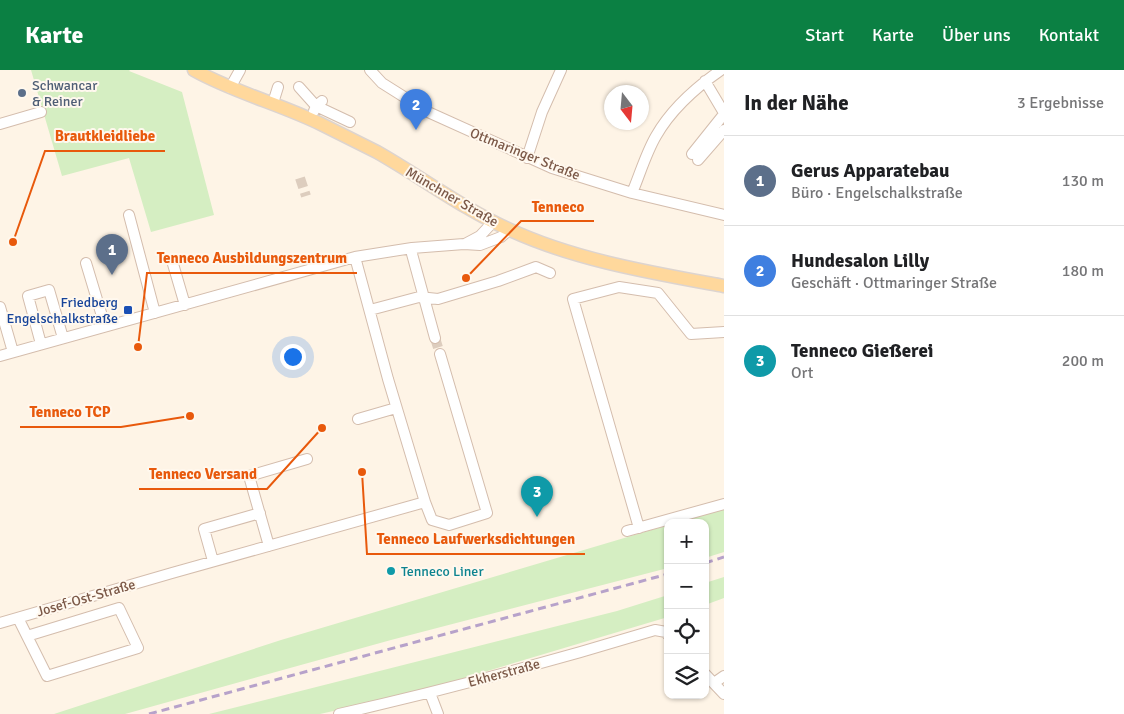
<!DOCTYPE html>
<html lang="de">
<head>
<meta charset="utf-8">
<style>
  :root { --surface:#fff; --page:#f2f2f2; --text:#202124; --muted:#757577; --line:#e0e0e0; --accent:#0b8043 }
  body { margin:0; font-family:Signika,sans-serif; background:var(--page); color:var(--text) }
  .controls { position:absolute; right:15px; bottom:15px; display:grid; overflow:hidden; border-radius:10px; box-shadow:0 1px 4px #0004 }
  .controls button { width:45px; height:45px; display:grid; place-items:center; padding:0; border:0; border-bottom:1px solid var(--line); background:var(--surface); color:var(--text); font:25px sans-serif }
  .compass { position:absolute; left:604px; top:15px; width:45px; height:45px; border-radius:50%; background:var(--surface); box-shadow:0 1px 4px #0004; rotate:164deg }
  .you { position:absolute; left:292px; top:286px; width:18px; height:18px; margin:-12px; border:4px solid #fff; border-radius:50%; background:#1a73e8; box-shadow:0 0 0 8px #1a73e833 }
  .badge { display:grid; place-items:center; width:32px; height:32px; border-radius:50%; background:var(--accent); color:#fff; font-size:16px; font-weight:700 }
  .pin { position:absolute; translate:-50% -41px; filter:drop-shadow(0 1px 2px #0008) }
  .pin::after { content:''; position:absolute; top:26px; width:18px; height:15px; background:inherit; clip-path:polygon(0 0,100% 0,50% 100%) }
  .list { margin:0; padding:0; list-style:none }
  h2 { display:flex; justify-content:space-between; align-items:center; height:65px; margin:0; padding:0 20px; font-size:21px }
  h2 small { font-size:16px; font-weight:400; color:var(--muted) }
  .list li { display:grid; grid-template-columns:32px 1fr auto; gap:15px; align-items:center; box-sizing:border-box; height:90px; padding:0 20px; border-top:1px solid var(--line) }
  .list b { display:block; font-size:19px; white-space:nowrap }
  .list p { margin:0; font-size:16px; white-space:nowrap; color:var(--muted) }
  .list em { font-size:16px; font-style:normal; color:var(--muted) }
  .icon { flex:none; width:28px; height:28px; fill:none; stroke:currentColor; stroke-width:2; stroke-linecap:round; stroke-linejoin:round }
  .map { position:relative; flex:none; width:724px; height:644px; overflow:hidden }
  header { display:flex; align-items:center; gap:30px; box-sizing:border-box; height:70px; padding:0 25px; background:var(--accent); color:#fff }
  header strong { font-size:24px }
  nav { display:flex; gap:28px; margin-inline-start:auto; font-size:18px }
  main { display:flex }
  aside { flex:1; background:var(--surface) }
  .map>svg:first-child { display:block }
</style>
</head>
<body>
<header>
<strong>Karte</strong>
<nav><a>Start</a><a>Karte</a><a>Über uns</a><a>Kontakt</a></nav>
</header>
<main>
<div class="map">
<svg width="724" height="644" viewBox="0 0 724 644">
  <rect width="100%" height="100%" fill="#fef4e6"/>
  <path fill="#d5eec2" d="M31,0H130L129,1L182,22L214,145L151,162L129,88L62,106Z
    M724,439V482L705,488V453H677Z
    M668,455V498L391,570L125,644H54L281,570Z
    M724,507V528L705,535V513Z
    M668,525V547L414,623L320,644H209L617,541Z"/>
  <g fill="none" stroke-linecap="round" stroke-linejoin="round">
    <path stroke="#ddcdbe" stroke-width="10" stroke-dasharray="10 5" stroke-linecap="butt" d="M300,108L306,126
      M435,268L440,284"/>
    <g stroke="#d4bdad" stroke-width="12">
      <path id="minor" d="M370,0L382,13L428,42L552,98L632,123L724,145
        M705,11L724,43
        M299,17L316,36L314,41
        M230,18L240,0
        M322,31L316,36L350,52
        M273,33L278,17
        M0,54L41,42
        M692,84L724,44
        M527,88L542,42L561,0
        M698,90L724,60
        M632,123C640,104 646,83 656,66C672,38 695,18 721,0
        M129,145L155,243
        M465,174L480,166L493,152
        M412,178V184L435,268
        M355,187L388,309L425,432
        M86,193L105,256
        M173,194L185,235
        M0,237L13,282
        M370,240L419,227L438,229L498,211L536,197L550,203
        M41,274L28,226L49,220L63,268
        M0,286L355,187L412,178L464,174L480,175L501,167L509,160
        M358,349L396,338
        M639,458L573,229L619,217L658,223L691,264L724,262
        M627,461L724,434
        M269,476L249,406L307,389
        M213,491L204,459L260,443
        M18,548L47,606L138,578L119,538L27,566
        M0,553L172,503L425,432L432,450L449,455L487,443L440,284
        M705,604L724,624
        M714,613L724,606
        M430,623L438,644
        M339,644C445,620 550,592 655,560L666,562L668,565"/>
    </g>
    <g stroke="#ddd4cf" stroke-width="15">
      <path id="major" d="M194,0C235,23 281,34 323,55C341,64 359,73 377,82C421,107 462,138 508,159C574,190 653,203 724,216"/>
    </g>
    <use href="#minor" stroke="#fff" stroke-width="10"/>
    <use href="#major" stroke="#ffd89c" stroke-width="12"/>
    <path stroke="#b7a2ca" stroke-width="3" stroke-dasharray="8 5" stroke-linecap="butt" d="M705,493L724,487
      M149,644L668,504"/>
  </g>
  <circle fill="#5c6f8a" stroke="#fff8ee" stroke-width="2" cx="22" cy="23" r="5"/>
  <rect fill="#1a4fb4" stroke="#fff8ee" stroke-width="2" x="123" y="235" width="10" height="10" rx="2.5"/>
  <circle fill="#0f9aa8" stroke="#fff8ee" stroke-width="2" cx="391" cy="501" r="5"/>
  <g text-anchor="middle" dominant-baseline="central" stroke-width="4" stroke-linejoin="round" paint-order="stroke">
    <g font-size="14" fill="#4e5e75" stroke="#fff8ee" text-anchor="start">
      <text x="32" y="15">Schwancar<tspan x="32" dy="16">&amp; Reiner</tspan></text>
    </g>
    <g font-size="14" fill="#7b5847" stroke="#fff8ee">
      <text transform="translate(525 84) rotate(22)">Ottmaringer Straße</text>
      <text transform="translate(452 127) rotate(30)">Münchner Straße</text>
      <text transform="translate(86 528) rotate(-16)">Josef-Ost-Straße</text>
      <text transform="translate(504 603) rotate(-15)">Ekherstraße</text>
    </g>
    <g font-size="14" fill="#164399" stroke="#fff8ee" text-anchor="end">
      <text x="118" y="232">Friedberg<tspan x="118" dy="16">Engelschalkstraße</tspan></text>
    </g>
    <g font-size="14" fill="#0d838f" stroke="#fff8ee" text-anchor="start">
      <text x="401" y="501">Tenneco Liner</text>
    </g>
  </g>
  <path fill="none" stroke="#e8590c" stroke-width="2" d="M13 172L45 81H165M466 208L521 151H594M138 277L147 203H357M190 346L121 357H20M322 358L267 419H139M362 402L367 484H585"/>
  <g fill="#e8590c" stroke="#fff8ee" stroke-width="2">
    <circle cx="13" cy="172" r="5"/>
    <circle cx="466" cy="208" r="5"/>
    <circle cx="138" cy="277" r="5"/>
    <circle cx="190" cy="346" r="5"/>
    <circle cx="322" cy="358" r="5"/>
    <circle cx="362" cy="402" r="5"/>
  </g>
  <g font-size="15" text-anchor="middle" font-weight="bold" fill="#e8590c" stroke="#fff8ee" stroke-width="4" stroke-linejoin="round" paint-order="stroke">
    <text x="105" y="71">Brautkleidliebe</text>
    <text x="558" y="142">Tenneco</text>
    <text x="252" y="193">Tenneco Ausbildungszentrum</text>
    <text x="70" y="347">Tenneco TCP</text>
    <text x="203" y="409">Tenneco Versand</text>
    <text x="476" y="474">Tenneco Laufwerksdichtungen</text>
  </g>
</svg>
<div class="controls">
<button>+</button>
<button>−</button>
<button><svg class="icon" aria-label="locate" viewBox="0 0 24 24"><circle cx="12" cy="12" r="6"/><path d="M12 2v4M12 18v4M2 12h4M18 12h4"/></svg></button>
<button><svg class="icon" aria-label="layers" viewBox="0 0 24 24"><path d="M12 4l9 5-9 5-9-5zM3 14l9 5 9-5"/></svg></button>
</div>
<svg class="compass" viewBox="-18 -18 36 36"><path d="M0-13l5 13h-10z" fill="#e53935"/><path d="M0 13l5-13h-10z" fill="#757577"/></svg>
<div class="you"></div>
<div class="pin badge" style="left:112px;top:205px;background:#5c6f8a">1</div>
<div class="pin badge" style="left:416px;top:60px;background:#3f7fe0">2</div>
<div class="pin badge" style="left:537px;top:447px;background:#0f9aa8">3</div>
</div>
<aside>
<h2>In der Nähe<small>3 Ergebnisse</small></h2>
<ul class="list">
<li><span class="badge" style="background:#5c6f8a">1</span><div><b>Gerus Apparatebau</b><p>Büro · Engelschalkstraße</p></div><em>130 m</em></li>
<li><span class="badge" style="background:#3f7fe0">2</span><div><b>Hundesalon Lilly</b><p>Geschäft · Ottmaringer Straße</p></div><em>180 m</em></li>
<li><span class="badge" style="background:#0f9aa8">3</span><div><b>Tenneco Gießerei</b><p>Ort</p></div><em>200 m</em></li>
</ul>
</aside>
</main>
</body>
</html>
